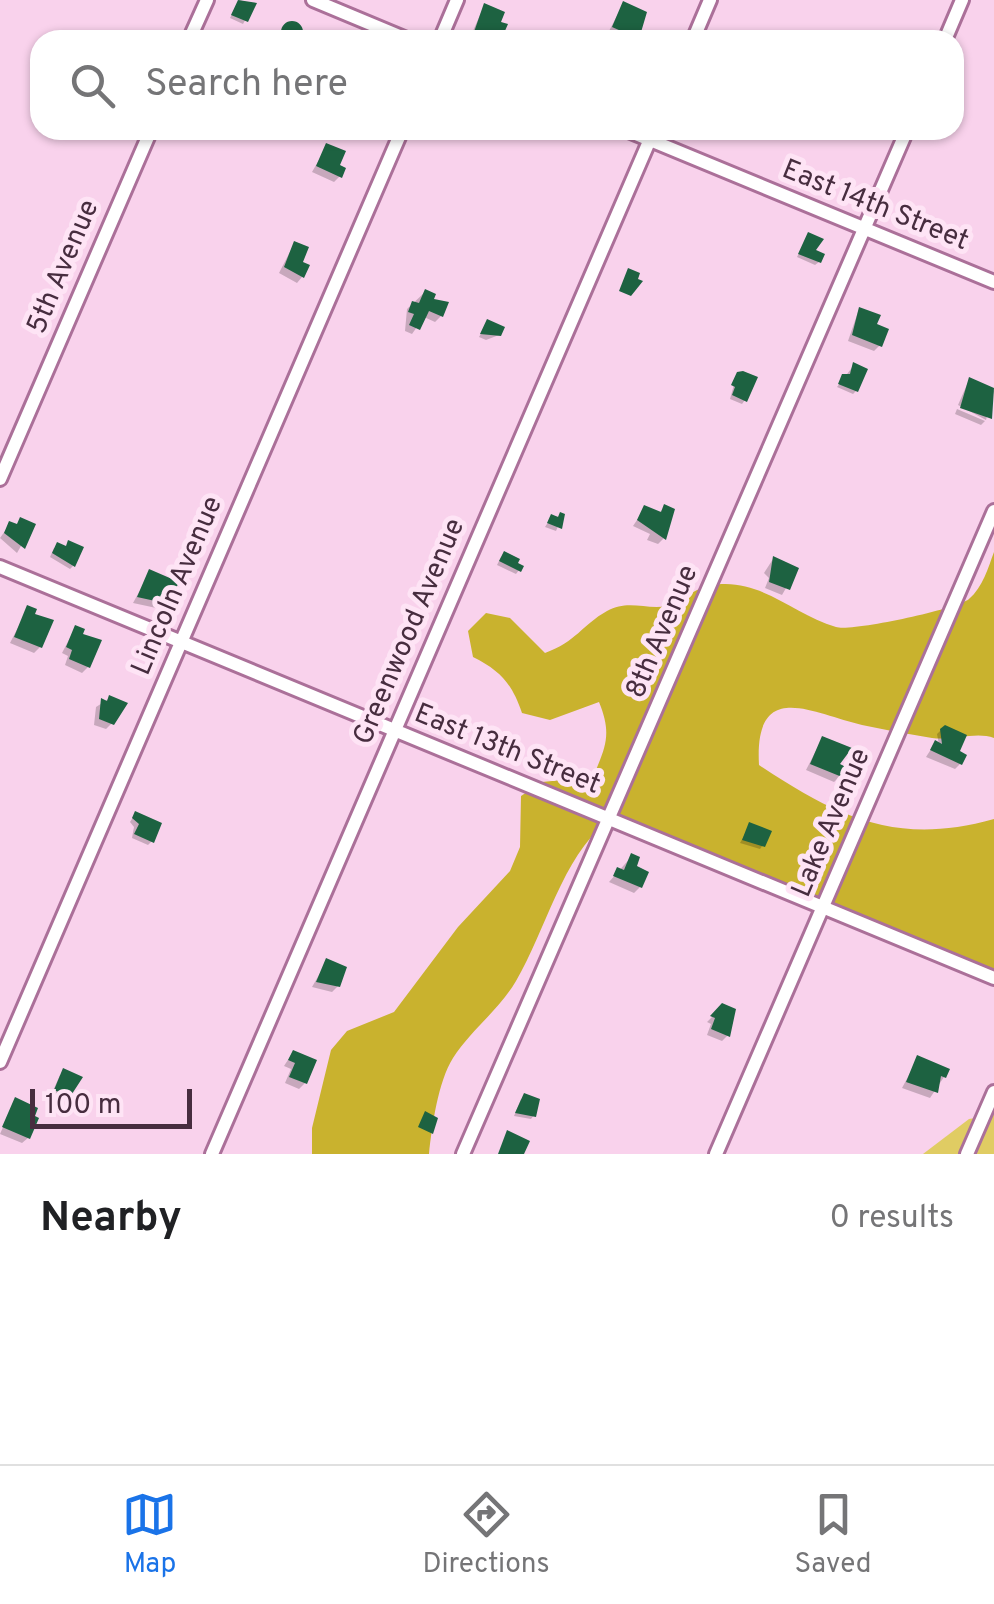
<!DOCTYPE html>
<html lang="en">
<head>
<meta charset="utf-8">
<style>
  :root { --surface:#fff; --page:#f2f2f2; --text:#202124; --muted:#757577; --line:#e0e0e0; --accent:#1a73e8 }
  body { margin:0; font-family:Overpass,sans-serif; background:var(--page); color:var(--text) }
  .scale { position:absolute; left:30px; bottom:25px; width:162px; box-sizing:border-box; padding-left:10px; border:5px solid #472d3f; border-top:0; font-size:28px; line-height:35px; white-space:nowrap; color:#472d3f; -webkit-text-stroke:8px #fee4f5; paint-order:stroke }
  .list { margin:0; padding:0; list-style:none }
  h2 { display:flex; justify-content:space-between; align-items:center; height:130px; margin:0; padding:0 40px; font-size:42px }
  h2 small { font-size:32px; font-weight:400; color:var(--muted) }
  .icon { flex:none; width:55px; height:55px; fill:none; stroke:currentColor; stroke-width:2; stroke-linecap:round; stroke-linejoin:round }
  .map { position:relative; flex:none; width:994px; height:1154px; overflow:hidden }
  .search { position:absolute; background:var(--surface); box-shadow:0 2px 8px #0004; left:30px; right:30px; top:30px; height:110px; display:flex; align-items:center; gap:25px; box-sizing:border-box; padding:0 35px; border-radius:30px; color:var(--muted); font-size:38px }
  .sheet { height:310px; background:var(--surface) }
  nav { display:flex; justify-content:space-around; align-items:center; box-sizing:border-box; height:140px; border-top:2px solid var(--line); background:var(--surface); font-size:28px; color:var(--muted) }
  nav a { display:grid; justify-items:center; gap:5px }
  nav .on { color:var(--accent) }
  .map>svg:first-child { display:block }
</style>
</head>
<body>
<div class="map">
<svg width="994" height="1154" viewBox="0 0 994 1154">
  <rect width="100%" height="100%" fill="#f9d2ec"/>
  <path fill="#e0cc63" d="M994,1115V1154H923L969,1119Z"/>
  <path fill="#c9b22e" d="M994,552V738C976,731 952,741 932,738C909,734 885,730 862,725C813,714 754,677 759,765C839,818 897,846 994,819V979L606,823C563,856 545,932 516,981C499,1010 471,1030 453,1058C438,1082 432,1126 429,1154H312V1128L331,1050L347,1031L394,1012L458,927L510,871L520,847L521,796L542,782L593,777C606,746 612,734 599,702L550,720L522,713C512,684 501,671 473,657L468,631L486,613L510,618L545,653C576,642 582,625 607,611C628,599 646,610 667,606C680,603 693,589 708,586C758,575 792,614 836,627C852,632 957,609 969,599C983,587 988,568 994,552Z"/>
  <path fill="#0003" d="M239,0L254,4L243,24L230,18Z
    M623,4L637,37L634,40L608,33Z
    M484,6L505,26L499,40H469Z
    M285,24L303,33L299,40H278Z
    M684,130H706L699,138L684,134Z
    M327,146L340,176L334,182L312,172Z
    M808,235L819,262L815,265L797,257Z
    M294,244L302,277L297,283L279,273Z
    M425,292L441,316L435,322L424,317L412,334L405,331L407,309Z
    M859,309L874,325L880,345L874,351L848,341Z
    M487,322L499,335L486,340L479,337Z
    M854,365L856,391L853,394L837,387Z
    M737,374L745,400L742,404L730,399Z
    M969,380L994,391L986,420L958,405Z
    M957,409L985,421L981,425L955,414Z
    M665,507L664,538L658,544L647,540L650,534L633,526L645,508L659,513Z
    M552,516L562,517L556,531L545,527Z
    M21,520L33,525L17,553L0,538L10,524L15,526Z
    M54,548H64L73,566L70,569L50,557Z
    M501,557L519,570L516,574L497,565Z
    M773,559L797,569L782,595L765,588L769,578L764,573Z
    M150,572L167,603L161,609L133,603Z
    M28,608L40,647L34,653L10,643Z
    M75,628L88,667L82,673L65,665L68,656L62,653Z
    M110,698L112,723L106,729L94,725L96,707Z
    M942,729L960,764L955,769L926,757L935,743L939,745L937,734Z
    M822,739L840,776L834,782L806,770Z
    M135,814L152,841L148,845L132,838L134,827L130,822Z
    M750,825L763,845L760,849L740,843Z
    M632,856L640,887L634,893L609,882Z
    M327,961L338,986L332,992L312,987Z
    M723,1006L728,1035L722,1041L707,1035L711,1024L707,1022Z
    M293,1052L305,1083L299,1089L285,1083L291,1069L284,1066Z
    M918,1058L944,1077L930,1098L902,1088Z
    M60,1075L68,1095L65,1099L52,1093Z
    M521,1099L534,1115L531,1119L514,1116Z
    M15,1100L28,1138L22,1143L0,1134Z"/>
  <path fill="#1d6241" d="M238,0L257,3L248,22L231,15Z
    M623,1L647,12L639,39L612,27Z
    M484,3L505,12L501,22L508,24L501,40L473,35Z
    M281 32a11 11 0 1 1 22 0a11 11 0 1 1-22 0Z
    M326,143L346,151L340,165L346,168L342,178L316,166Z
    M808,232L824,239L816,250L825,254L821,263L798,254Z
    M294,241L309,247L303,262L310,265L304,278L284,267Z
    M628,268L640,273L638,279L643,281L631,296L619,291Z
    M425,289L436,294L434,299L449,302L443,317L429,311L420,330L409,325L414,314L408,312L412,301L419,303Z
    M859,307L881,315L877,324L889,329L882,347L852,335Z
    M487,319L505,327L501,336L480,334Z
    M853,362L868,369L858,392L838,384L842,374H850Z
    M743,371L758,377L747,402L732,395L735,387L731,385L737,372Z
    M969,377L994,388L992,419L960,408Z
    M664,504L675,509L666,540L637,520L644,505L661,512Z
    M560,512L565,514L562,529L547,523L551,514L558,517Z
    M20,517L36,524L25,549L4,533L9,521L17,524Z
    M68,540L84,547L75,567L52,553L57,542L66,546Z
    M504,551L520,559L518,563L524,566L521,572L499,561Z
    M773,556L799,568L790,590L769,582Z
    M149,569L179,582L169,604L137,597Z
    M27,605L37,609L35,614L54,620L42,648L14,637Z
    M75,625L85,629L83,634L102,640L90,668L69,659L72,650L66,647Z
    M109,695L128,703L114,725L99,719L101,698L107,701Z
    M945,725L967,735L960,751L967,755L962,765L930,750L935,740L942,744L940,729Z
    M822,736L852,748L840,764L846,767L842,777L810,764Z
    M135,811L162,823L154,843L134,834L139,824L132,818Z
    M749,822L772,831L765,847L742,840Z
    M631,853L640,857L637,866L649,872L642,888L613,876L617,867L624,870Z
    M326,958L347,967L340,987L316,982Z
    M722,1003L736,1009L730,1037L711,1029L715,1018L710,1016Z
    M293,1050L317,1060L307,1084L289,1077L295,1063L288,1060Z
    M917,1055L950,1069L946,1078L941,1076L938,1093L906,1082Z
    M63,1068L83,1077L70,1097L54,1090Z
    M524,1093L540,1099L536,1117L515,1113Z
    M15,1097L38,1108L35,1116L39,1118L30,1139L2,1127Z
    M425,1111L438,1118L433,1134L418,1127Z
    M507,1130L530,1141L524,1154H498Z"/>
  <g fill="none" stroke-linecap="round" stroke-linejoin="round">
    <g stroke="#ab7099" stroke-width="18">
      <path id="minor" d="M313,0L409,40
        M189,40L207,0
        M440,40L457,0
        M693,40L710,0
        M945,40L962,0
        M626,130L994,282
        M0,479L151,130
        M0,567L994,978
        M0,1062L402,130
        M212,1154L654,130
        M463,1154L907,130
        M716,1154L994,511
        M967,1154L994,1092"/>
    </g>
    <use href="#minor" stroke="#fff" stroke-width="12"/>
  </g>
  <g text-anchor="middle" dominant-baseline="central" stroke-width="10" stroke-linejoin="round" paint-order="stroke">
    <g font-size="28" fill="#472d3f" stroke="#fee4f5">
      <text transform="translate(875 206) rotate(22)">East 14th Street</text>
      <text transform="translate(64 267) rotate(-67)">5th Avenue</text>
      <text transform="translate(178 586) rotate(-67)">Lincoln Avenue</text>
      <text transform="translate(410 632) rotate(-67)">Greenwood Avenue</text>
      <text transform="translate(663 632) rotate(-67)">8th Avenue</text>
      <text transform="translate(507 750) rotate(22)">East 13th Street</text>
      <text transform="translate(832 823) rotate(-67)">Lake Avenue</text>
    </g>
  </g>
</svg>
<div class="scale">100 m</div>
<div class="search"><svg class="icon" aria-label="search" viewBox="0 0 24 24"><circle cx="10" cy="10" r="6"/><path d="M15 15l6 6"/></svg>Search here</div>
</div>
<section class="sheet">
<h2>Nearby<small>0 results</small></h2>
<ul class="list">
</ul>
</section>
<nav>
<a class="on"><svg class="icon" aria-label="map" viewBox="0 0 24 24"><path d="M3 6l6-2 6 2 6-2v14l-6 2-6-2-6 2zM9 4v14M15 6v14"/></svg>Map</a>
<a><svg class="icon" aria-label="directions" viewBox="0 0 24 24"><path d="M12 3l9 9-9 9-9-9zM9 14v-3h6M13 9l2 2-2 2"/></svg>Directions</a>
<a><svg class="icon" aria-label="saved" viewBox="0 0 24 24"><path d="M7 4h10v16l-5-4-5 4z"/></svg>Saved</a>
</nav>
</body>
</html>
